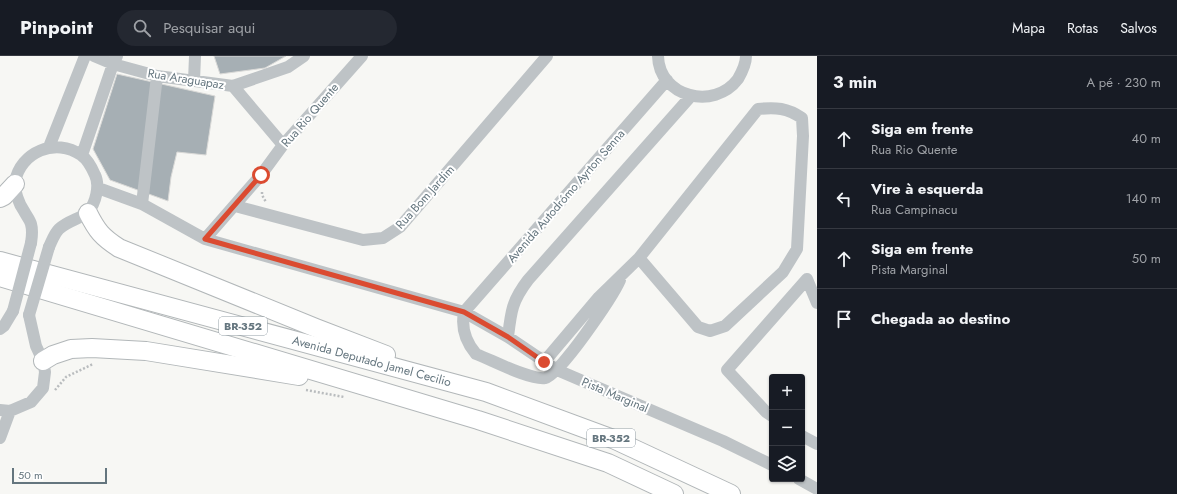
<!DOCTYPE html>
<html lang="pt">
<head>
<meta charset="utf-8">
<style>
  :root { --surface:#171b24; --page:#242831; --text:#f1f3f6; --muted:#9ea1a6; --line:#363941 }
  body { margin:0; font-family:Jost,sans-serif; background:var(--page); color:var(--text) }
  .controls { position:absolute; right:12px; bottom:12px; display:grid; overflow:hidden; border-radius:4px; box-shadow:0 1px 3px #0004 }
  .controls button { width:36px; height:36px; display:grid; place-items:center; padding:0; border:0; border-bottom:1px solid var(--line); background:var(--surface); color:var(--text); font:20px sans-serif }
  .scale { position:absolute; left:12px; bottom:10px; width:95px; box-sizing:border-box; padding-left:4px; border:2px solid #64757e; border-top:0; font-size:11px; line-height:14px; white-space:nowrap; color:#64757e; -webkit-text-stroke:3px #fff; paint-order:stroke }
  .stop { position:absolute; width:12px; height:12px; margin:-9px; border:3px solid #db4b31; border-radius:50%; background:#fff }
  .stop.end { background:#db4b31; border-color:#fff; box-shadow:0 1px 4px #0008 }
  .list { margin:0; padding:0; list-style:none }
  h2 { display:flex; justify-content:space-between; align-items:center; height:52px; margin:0; padding:0 16px; font-size:17px }
  h2 small { font-size:13px; font-weight:400; color:var(--muted) }
  .list li { display:grid; grid-template-columns:26px 1fr auto; gap:12px; align-items:center; box-sizing:border-box; height:60px; padding:0 16px; border-top:1px solid var(--line) }
  .list b { display:block; font-size:15px; white-space:nowrap }
  .list p { margin:0; font-size:13px; white-space:nowrap; color:var(--muted) }
  .list em { font-size:13px; font-style:normal; color:var(--muted) }
  .icon { flex:none; width:22px; height:22px; fill:none; stroke:currentColor; stroke-width:2; stroke-linecap:round; stroke-linejoin:round }
  .map { position:relative; flex:none; width:817px; height:438px; overflow:hidden }
  header { display:flex; align-items:center; gap:24px; box-sizing:border-box; height:56px; padding:0 20px; background:var(--surface); border-bottom:1px solid var(--line) }
  header strong { font-size:19px }
  nav { display:flex; gap:22px; margin-inline-start:auto; font-size:14px }
  .search { width:280px; height:36px; background:var(--page); display:flex; align-items:center; gap:10px; box-sizing:border-box; padding:0 14px; border-radius:22px; color:var(--muted); font-size:15px }
  main { display:flex }
  aside { flex:1; background:var(--surface) }
  .map>svg:first-child { display:block }
</style>
</head>
<body>
<header>
<strong>Pinpoint</strong>
<div class="search"><svg class="icon" aria-label="search" viewBox="0 0 24 24"><circle cx="10" cy="10" r="6"/><path d="M15 15l6 6"/></svg>Pesquisar aqui</div>
<nav><a>Mapa</a><a>Rotas</a><a>Salvos</a></nav>
</header>
<main>
<div class="map">
<svg width="817" height="438" viewBox="0 0 817 438">
  <rect width="100%" height="100%" fill="#f7f7f4"/>
  <path fill="#a6afb4" stroke="#d9d9d7" d="M214,0H286L265,12L220,18Z
    M117,18L215,40L206,99L177,96L171,121L168,145L110,124L93,93Z"/>
  <g fill="none" stroke-linecap="round" stroke-linejoin="round">
    <g stroke="#b2b7b9" stroke-width="20">
      <g id="highway">
        <path d="M0,142L4,140L15,128"/>
        <path d="M88,157C97,175 102,181 119,192L316,272L386,299"/>
        <path id="s1" d="M0,205L486,336L613,383L731,438"/>
        <path d="M0,221L478,364L608,407L674,438"/>
        <path d="M43,305L53,299L71,293L92,292L146,295L299,320"/>
      </g>
    </g>
    <path stroke="#b9bcbe" stroke-width="2.5" stroke-dasharray="2 2" stroke-linecap="butt" d="M262,136V139L266,146
      M55,334L66,321L93,308
      M306,334L344,341"/>
    <path stroke="#bec3c6" stroke-width="12" d="M94,0L113,8L157,20L233,30L288,11L304,0
      M658,0C659,41 714,55 738,23C742,16 746,8 746,0
      M194,25L195,0
      M233,30L283,89
      M49,91L85,0
      M82,99L113,8L117,0
      M98,132L142,148L205,183L464,256L508,281L557,314L723,385L772,409
      M142,148L157,20
      M235,150L363,184L383,182L400,171L547,0
      M205,183L261,119L283,89L362,0
      M31,187C32,180 33,175 31,168C30,164 26,159 24,155C19,148 14,135 15,126C20,96 56,81 81,99C87,103 92,112 95,119C100,129 96,147 88,156C82,162 67,165 59,173C54,178 52,185 49,191
      M464,256L667,24
      M464,256C461,272 465,285 476,298C492,304 529,324 545,322C560,319 613,240 620,224
      M0,273L4,270L13,255
      M508,281C511,255 512,245 528,224L691,40
      M544,306L599,241L639,202L758,53C776,51 787,52 802,62L803,80L797,193L783,216L725,270L710,275L698,271L639,202
      M0,354L10,355L31,346L43,332L45,316L43,305L36,290L29,259
      M772,360L766,356L727,314L807,223L817,247
      M802,380L817,388
      M0,382L10,355
      M799,423L817,433"/>
    <use href="#highway" stroke="#fff" stroke-width="18"/>
    <path stroke="#bec3c6" stroke-width="12" d="M13,255L31,187
      M29,259L49,191"/>
  </g>
  <g fill="none" stroke-linecap="round" stroke-linejoin="round">
    <path stroke="#db4b31" stroke-width="5" d="M261,119L205,183L464,256L508,281L544,306"/>
  </g>
  <g text-anchor="middle" dominant-baseline="central" stroke-width="4" stroke-linejoin="round" paint-order="stroke">
    <g fill="#fff" stroke="#929ea5" stroke-width="1">
      <rect x="219" y="261" width="48" height="18" rx="3"/>
      <rect x="587" y="373" width="48" height="18" rx="3"/>
    </g>
    <g font-size="11" font-weight="bold" fill="#64757e">
      <text x="243" y="270">BR-352</text>
      <text x="611" y="382">BR-352</text>
    </g>
    <g font-size="12" fill="#64757e" stroke="#fff">
      <text transform="translate(186 23) rotate(9)">Rua Araguapaz</text>
      <text transform="translate(310 59) rotate(-49)">Rua Rio Quente</text>
      <text transform="translate(566 140) rotate(-49)">Avenida Autodrómo Ayrton Senna</text>
      <text transform="translate(425 141) rotate(-48)">Rua Bom Jardim</text>
      <text stroke="none"><textPath href="#s1" startOffset="385">Avenida Deputado Jamel Cecilio</textPath></text>
      <text transform="translate(615 339) rotate(23)">Pista Marginal</text>
    </g>
  </g>
</svg>
<div class="controls">
<button>+</button>
<button>−</button>
<button><svg class="icon" aria-label="layers" viewBox="0 0 24 24"><path d="M12 4l9 5-9 5-9-5zM3 14l9 5 9-5"/></svg></button>
</div>
<div class="scale">50 m</div>
<div class="stop" style="left:261px;top:119px"></div>
<div class="stop end" style="left:544px;top:306px"></div>
</div>
<aside>
<h2>3 min<small>A pé · 230 m</small></h2>
<ul class="list">
<li><svg class="icon" aria-label="ahead" viewBox="0 0 24 24"><path d="M12 20V5M6 11l6-6 6 6"/></svg><div><b>Siga em frente</b><p>Rua Rio Quente</p></div><em>40 m</em></li>
<li><svg class="icon" aria-label="left" viewBox="0 0 24 24"><path d="M17 20v-9H6M10 6l-5 5 5 5"/></svg><div><b>Vire à esquerda</b><p>Rua Campinacu</p></div><em>140 m</em></li>
<li><svg class="icon" aria-label="ahead" viewBox="0 0 24 24"><path d="M12 20V5M6 11l6-6 6 6"/></svg><div><b>Siga em frente</b><p>Pista Marginal</p></div><em>50 m</em></li>
<li><svg class="icon" aria-label="arrive" viewBox="0 0 24 24"><path d="M6 21V4h12l-3 4 3 4H6"/></svg><div><b>Chegada ao destino</b></div></li>
</ul>
</aside>
</main>
</body>
</html>
